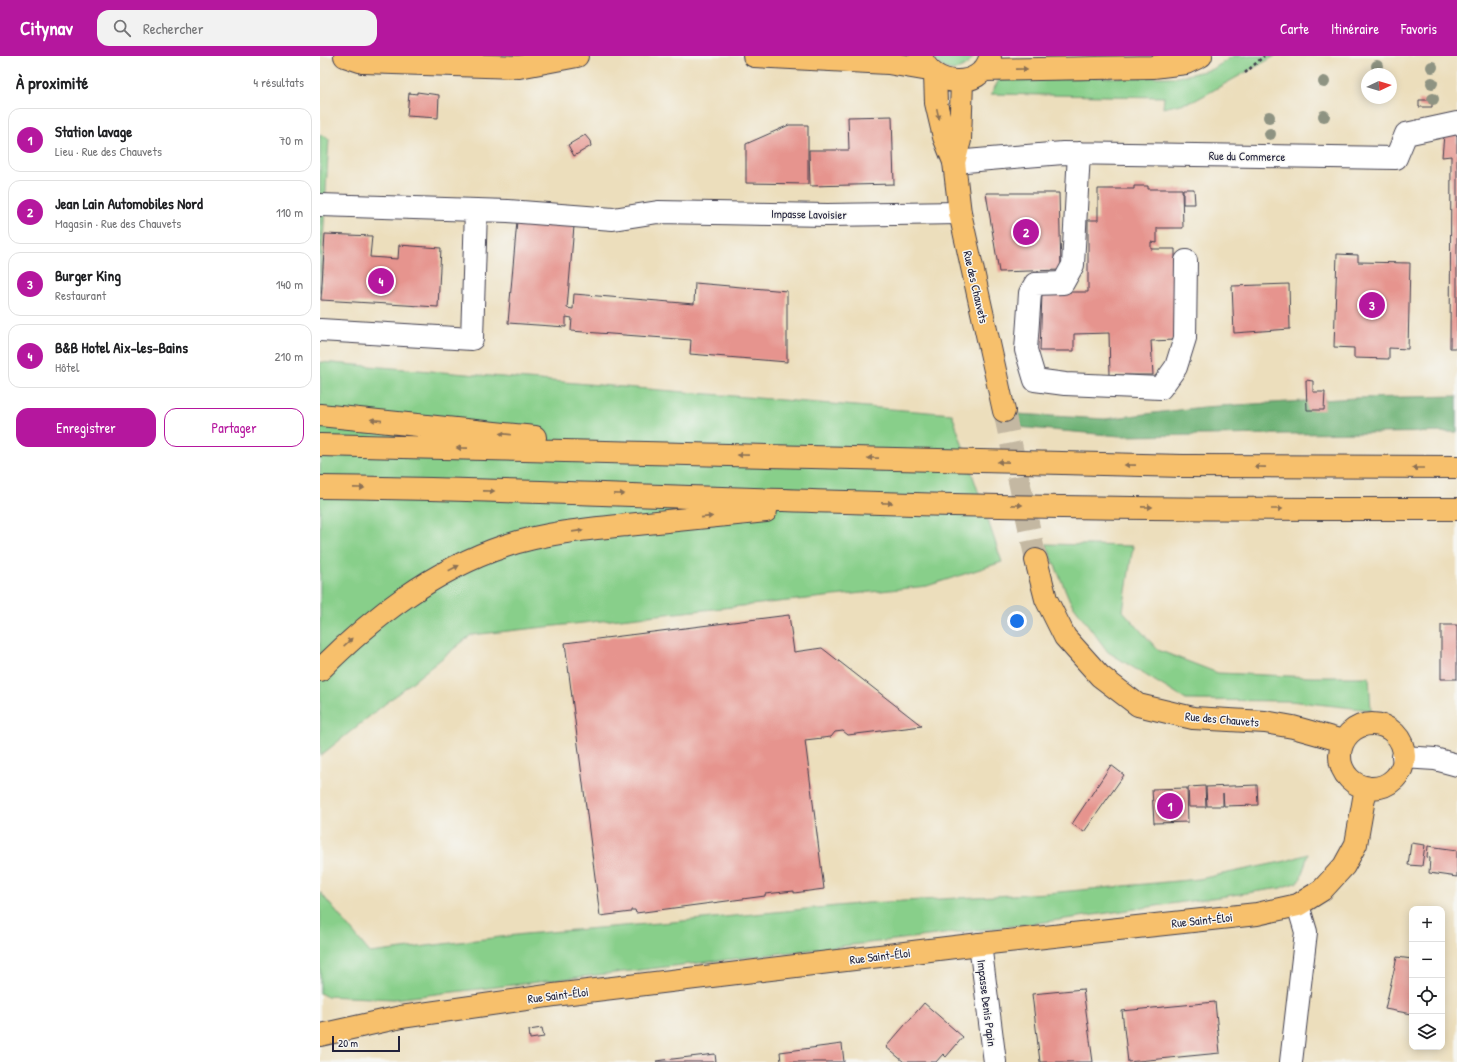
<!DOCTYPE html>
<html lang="fr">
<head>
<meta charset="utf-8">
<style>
  :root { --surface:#fff; --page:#f2f2f2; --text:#202124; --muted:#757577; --line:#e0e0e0; --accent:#b5179e }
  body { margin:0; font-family:"Patrick Hand",sans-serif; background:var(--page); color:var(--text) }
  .controls { position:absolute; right:12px; bottom:12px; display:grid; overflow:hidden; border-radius:8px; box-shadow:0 2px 10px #0003 }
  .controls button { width:36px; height:36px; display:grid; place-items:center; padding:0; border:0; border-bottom:1px solid var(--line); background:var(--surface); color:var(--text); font:20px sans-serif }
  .compass { position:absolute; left:1041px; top:12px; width:36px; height:36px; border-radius:50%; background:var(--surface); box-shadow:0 2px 10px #0003; rotate:86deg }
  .scale { position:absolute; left:12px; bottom:10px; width:68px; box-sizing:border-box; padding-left:4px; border:2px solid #22223b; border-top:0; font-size:11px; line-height:14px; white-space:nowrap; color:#22223b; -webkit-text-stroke:3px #f6f6f2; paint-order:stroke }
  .you { position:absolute; left:697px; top:565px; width:14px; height:14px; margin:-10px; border:3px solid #fff; border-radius:50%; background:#1a73e8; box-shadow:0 0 0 6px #1a73e833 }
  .badge { display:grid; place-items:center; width:26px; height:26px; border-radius:50%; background:var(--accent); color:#fff; font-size:13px; font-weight:700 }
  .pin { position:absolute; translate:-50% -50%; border:2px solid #fff; box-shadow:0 1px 4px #0006 }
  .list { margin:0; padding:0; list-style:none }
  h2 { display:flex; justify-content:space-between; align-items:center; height:52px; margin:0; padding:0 16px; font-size:17px }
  h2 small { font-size:13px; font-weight:400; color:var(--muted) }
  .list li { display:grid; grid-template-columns:26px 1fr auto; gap:12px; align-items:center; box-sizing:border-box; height:64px; margin:0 8px 8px; padding:0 8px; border:1px solid var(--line); border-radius:12px }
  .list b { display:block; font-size:15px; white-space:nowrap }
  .list p { margin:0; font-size:13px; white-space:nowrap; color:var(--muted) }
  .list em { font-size:13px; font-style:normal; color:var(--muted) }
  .actions { display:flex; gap:8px; padding:12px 16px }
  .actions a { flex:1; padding:9px 0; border:1px solid var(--accent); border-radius:12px; text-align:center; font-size:14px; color:var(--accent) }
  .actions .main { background:var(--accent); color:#fff }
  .icon { flex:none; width:22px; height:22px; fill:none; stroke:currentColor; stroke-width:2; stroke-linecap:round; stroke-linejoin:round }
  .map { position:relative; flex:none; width:1137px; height:1006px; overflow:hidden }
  header { display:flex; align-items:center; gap:24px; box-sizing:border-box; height:56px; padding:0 20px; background:var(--accent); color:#fff }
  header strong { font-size:19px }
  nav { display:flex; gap:22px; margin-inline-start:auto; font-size:14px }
  .search { width:280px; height:36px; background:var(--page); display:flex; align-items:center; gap:10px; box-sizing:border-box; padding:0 14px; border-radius:12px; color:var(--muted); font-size:15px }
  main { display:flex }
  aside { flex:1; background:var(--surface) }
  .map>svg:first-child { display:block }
</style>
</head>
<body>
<header>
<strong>Citynav</strong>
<div class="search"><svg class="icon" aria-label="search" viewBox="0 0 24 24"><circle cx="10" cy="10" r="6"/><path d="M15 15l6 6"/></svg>Rechercher</div>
<nav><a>Carte</a><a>Itinéraire</a><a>Favoris</a></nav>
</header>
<main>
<aside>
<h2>À proximité<small>4 résultats</small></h2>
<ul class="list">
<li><span class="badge">1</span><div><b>Station lavage</b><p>Lieu · Rue des Chauvets</p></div><em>70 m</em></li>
<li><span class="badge">2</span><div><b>Jean Lain Automobiles Nord</b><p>Magasin · Rue des Chauvets</p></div><em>110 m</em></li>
<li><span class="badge">3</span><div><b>Burger King</b><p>Restaurant</p></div><em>140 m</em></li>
<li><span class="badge">4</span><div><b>B&amp;B Hotel Aix-les-Bains</b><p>Hôtel</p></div><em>210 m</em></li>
</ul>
<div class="actions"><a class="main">Enregistrer</a><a>Partager</a></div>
</aside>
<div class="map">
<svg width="1137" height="1006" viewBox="0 0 1137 1006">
  <rect width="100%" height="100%" fill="#f6f6f2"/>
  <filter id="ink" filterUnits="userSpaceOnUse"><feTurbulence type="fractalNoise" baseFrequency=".025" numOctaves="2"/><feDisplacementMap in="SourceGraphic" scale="8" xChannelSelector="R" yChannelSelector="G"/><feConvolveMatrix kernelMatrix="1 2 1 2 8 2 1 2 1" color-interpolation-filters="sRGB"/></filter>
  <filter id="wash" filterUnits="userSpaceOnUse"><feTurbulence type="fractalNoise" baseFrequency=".012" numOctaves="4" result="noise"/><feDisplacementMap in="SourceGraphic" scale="16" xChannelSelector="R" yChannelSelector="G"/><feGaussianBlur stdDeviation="0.9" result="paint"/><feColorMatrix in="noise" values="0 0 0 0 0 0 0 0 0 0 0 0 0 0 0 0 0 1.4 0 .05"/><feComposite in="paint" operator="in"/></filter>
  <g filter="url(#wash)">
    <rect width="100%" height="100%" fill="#ecdebc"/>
    <path fill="#88cf8a" stroke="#557862" d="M612,0H654C642,19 624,18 612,0Z
      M913,0H955L874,45L843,52L844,41L671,38L680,22L858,21L893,13Z
      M0,78L9,83L0,236Z
      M0,306L632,358L682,506L607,530L151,579L0,700Z
      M726,488L813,490L803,555L838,594L898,617L992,621H1049L1051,654L970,645L866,644L788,596L750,545Z
      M988,798L980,825L961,832L718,867L74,943L5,940L0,937V836L50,897L205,878L352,866L548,847L728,837L879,823L966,805Z"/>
    <path fill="#6eb276" stroke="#486a58" d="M1137,340V376L800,380L697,371L696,358L785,363L883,351L1036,342Z"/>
    <g id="blocks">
      <path fill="#e6948e" d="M97,36L119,39L118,62L87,60L89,37L97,38Z
        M1099,44H1112V51H1099Z
        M572,60L574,128L490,130L489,94H529L528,61Z
        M469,69H488V128L426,127V88Z
        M265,79L270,85L271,90L254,100L248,89Z
        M1124,79H1137V292H1130L1131,100L1122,101Z
        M814,130H828V133H862L863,172H837V187L831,186V193H855V284L831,285L833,319H790L789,277L754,278V295H720L722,236H768V164H778V133H814Z
        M863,133H874L875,148H863Z
        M666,137H739L741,214L679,216Z
        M197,165L254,170L247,252L253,253L254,238L374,248L375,227L467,235V306L370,298L371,284L251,275L252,262L246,261V271L188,267Z
        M5,178L52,180L50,201L78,203L79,189L121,192L118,251L1,244Z
        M1017,198L1038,199V206L1090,207L1088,293L1069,292V303L1034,302V292L1014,291Z
        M969,228L970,273L914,277L912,230Z
        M986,324L993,325V336H1005L1004,354H987Z
        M469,559L474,596L502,592L602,670L528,679L523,675L515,676L511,681L485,684L504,833L474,837V835L445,838V840L316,857L315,854H311V856L280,860L245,587Z
        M1121,569H1137V623H1121Z
        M791,709L804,719L764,776L752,768Z
        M937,729L938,749L904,750L903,737V750H887L886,731Z
        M885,730L886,751H869L868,731Z
        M867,732L868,766L834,767L832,733Z
        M1091,787L1105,789L1102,810L1088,809Z
        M1108,790L1137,794V821L1109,817L1110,802L1107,801Z
        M1077,901L1092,903V958L1065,953Z
        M763,933L773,1006H720L712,938Z
        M895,946L900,997L808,1006L802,955Z
        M604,947L643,981L626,1001L623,998L616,1006H584L566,991Z
        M222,972L224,981L210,983L209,974Z
        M522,988L524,1006H461L460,996Z
        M395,998L396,1006H337L336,1005Z"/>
    </g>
  </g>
  <g filter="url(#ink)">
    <use href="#blocks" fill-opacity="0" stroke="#403e4e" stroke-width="1"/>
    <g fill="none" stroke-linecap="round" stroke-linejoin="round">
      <path stroke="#c4b8a2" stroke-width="22" stroke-dasharray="22 11" stroke-linecap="butt" d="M684,355L716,504"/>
      <g stroke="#403e4e" stroke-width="24">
        <path id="minor" d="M759,97L753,209L743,227L715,228L710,237L706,294L715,324L745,328L841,332L856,311L865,282L866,205
          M634,106L743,97L1076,102L1086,78L1137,67
          M0,149L188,155L293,163L338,156L507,159L640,157
          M0,274L152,283L156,154
          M1083,701L1115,703L1137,709
          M660,888L675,1006
          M971,1006L986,876L978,849"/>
      </g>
      <g stroke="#403e4e" stroke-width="24">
        <path id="major" d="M601,0C611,31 660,35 670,2
          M663,14L833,11L866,7L881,0
          M615,19L616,47L624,81L634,106L640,157L684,355
          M634,106L640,84L642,25
          M716,504L726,543L745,581L780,620L818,649L873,662L945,666L973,671L1023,685
          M1020 700a32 32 0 1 1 64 0a32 32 0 1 1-64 0Z
          M0,979L81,961L234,939L660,888L937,858L978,849L1002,834L1024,810L1036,788L1046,731"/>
      </g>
      <g stroke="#403e4e" stroke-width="24">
        <path id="highway" d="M25,0L43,6L199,11L257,0
          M434,0L568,7L609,14
          M0,359L215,381
          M0,389L863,410L1137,411
          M0,431C175,433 350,441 526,446C729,453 933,453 1137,453
          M0,614C53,561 113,514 185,490C224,477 267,473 307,469C354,464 400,460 446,455"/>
      </g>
      <path stroke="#403e4e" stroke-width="2.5" stroke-dasharray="3 3" stroke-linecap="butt" d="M925,17L944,0"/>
      <use href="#minor" stroke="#fff" stroke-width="22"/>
      <use href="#major" stroke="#f7c06c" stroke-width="22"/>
      <use href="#highway" stroke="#f7c06c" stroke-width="22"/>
    </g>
    <g fill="#8e9382">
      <circle cx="1057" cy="10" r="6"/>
      <circle cx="1112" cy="11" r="6"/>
      <circle cx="1004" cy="26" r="6"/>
      <circle cx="1112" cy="27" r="6"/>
      <circle cx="1113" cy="43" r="6"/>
      <circle cx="1004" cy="60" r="6"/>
      <circle cx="949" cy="61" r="6"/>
      <circle cx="950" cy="78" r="6"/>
    </g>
    <defs><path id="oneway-solid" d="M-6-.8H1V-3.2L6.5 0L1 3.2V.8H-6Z"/></defs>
    <g fill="#8c7154">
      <use href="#oneway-solid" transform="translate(702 13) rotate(-1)"/>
      <use href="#oneway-solid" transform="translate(618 58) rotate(77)"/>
      <use href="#oneway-solid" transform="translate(56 364) rotate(-174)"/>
      <use href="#oneway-solid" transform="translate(185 378) rotate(-174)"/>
      <use href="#oneway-solid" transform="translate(142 392) rotate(-179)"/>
      <use href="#oneway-solid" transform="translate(423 399) rotate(-179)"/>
      <use href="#oneway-solid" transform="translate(553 402) rotate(-179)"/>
      <use href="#oneway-solid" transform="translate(683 406) rotate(-179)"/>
      <use href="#oneway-solid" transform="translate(810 409) rotate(-179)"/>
      <use href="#oneway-solid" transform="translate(940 411) rotate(-179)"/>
      <use href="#oneway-solid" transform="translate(1098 412) rotate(180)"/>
      <use href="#oneway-solid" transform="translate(39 432) rotate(1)"/>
      <use href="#oneway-solid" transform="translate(169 435) rotate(1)"/>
      <use href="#oneway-solid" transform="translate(299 438) rotate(1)"/>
      <use href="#oneway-solid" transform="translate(567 447) rotate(1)"/>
      <use href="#oneway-solid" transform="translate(697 449) rotate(1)"/>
      <use href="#oneway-solid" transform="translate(827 451) rotate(1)"/>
      <use href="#oneway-solid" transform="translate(957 453)"/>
      <use href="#oneway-solid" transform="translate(387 461) rotate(-6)"/>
      <use href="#oneway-solid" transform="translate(258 475) rotate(-8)"/>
      <use href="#oneway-solid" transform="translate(134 512) rotate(-27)"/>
      <use href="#oneway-solid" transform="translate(28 586) rotate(-43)"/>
    </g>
  </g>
  <g text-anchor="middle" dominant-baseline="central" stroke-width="3" stroke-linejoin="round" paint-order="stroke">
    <g font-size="12" fill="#22223b" stroke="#f6f6f2">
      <text transform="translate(927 100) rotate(1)">Rue du Commerce</text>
      <text transform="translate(489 158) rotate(1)">Impasse Lavoisier</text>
      <text transform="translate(656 231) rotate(77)">Rue des Chauvets</text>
      <text transform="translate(902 663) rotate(5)">Rue des Chauvets</text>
      <text transform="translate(882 864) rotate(-6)">Rue Saint-Éloi</text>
      <text transform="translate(560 900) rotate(-7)">Rue Saint-Éloi</text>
      <text transform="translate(238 939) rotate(-7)">Rue Saint-Éloi</text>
      <text transform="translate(667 947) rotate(83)">Impasse Denis Papin</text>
    </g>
  </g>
</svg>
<div class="controls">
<button>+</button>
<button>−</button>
<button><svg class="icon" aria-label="locate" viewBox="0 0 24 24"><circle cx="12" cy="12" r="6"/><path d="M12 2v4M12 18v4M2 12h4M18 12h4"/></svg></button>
<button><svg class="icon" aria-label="layers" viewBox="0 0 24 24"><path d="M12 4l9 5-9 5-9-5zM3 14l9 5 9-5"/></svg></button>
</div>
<svg class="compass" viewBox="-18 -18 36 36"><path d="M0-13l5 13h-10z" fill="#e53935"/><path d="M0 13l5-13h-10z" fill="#757577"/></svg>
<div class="scale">20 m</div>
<div class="you"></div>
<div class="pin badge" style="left:850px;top:750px">1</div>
<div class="pin badge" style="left:706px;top:176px">2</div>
<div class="pin badge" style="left:1052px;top:249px">3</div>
<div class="pin badge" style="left:61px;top:225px">4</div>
</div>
</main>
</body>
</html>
